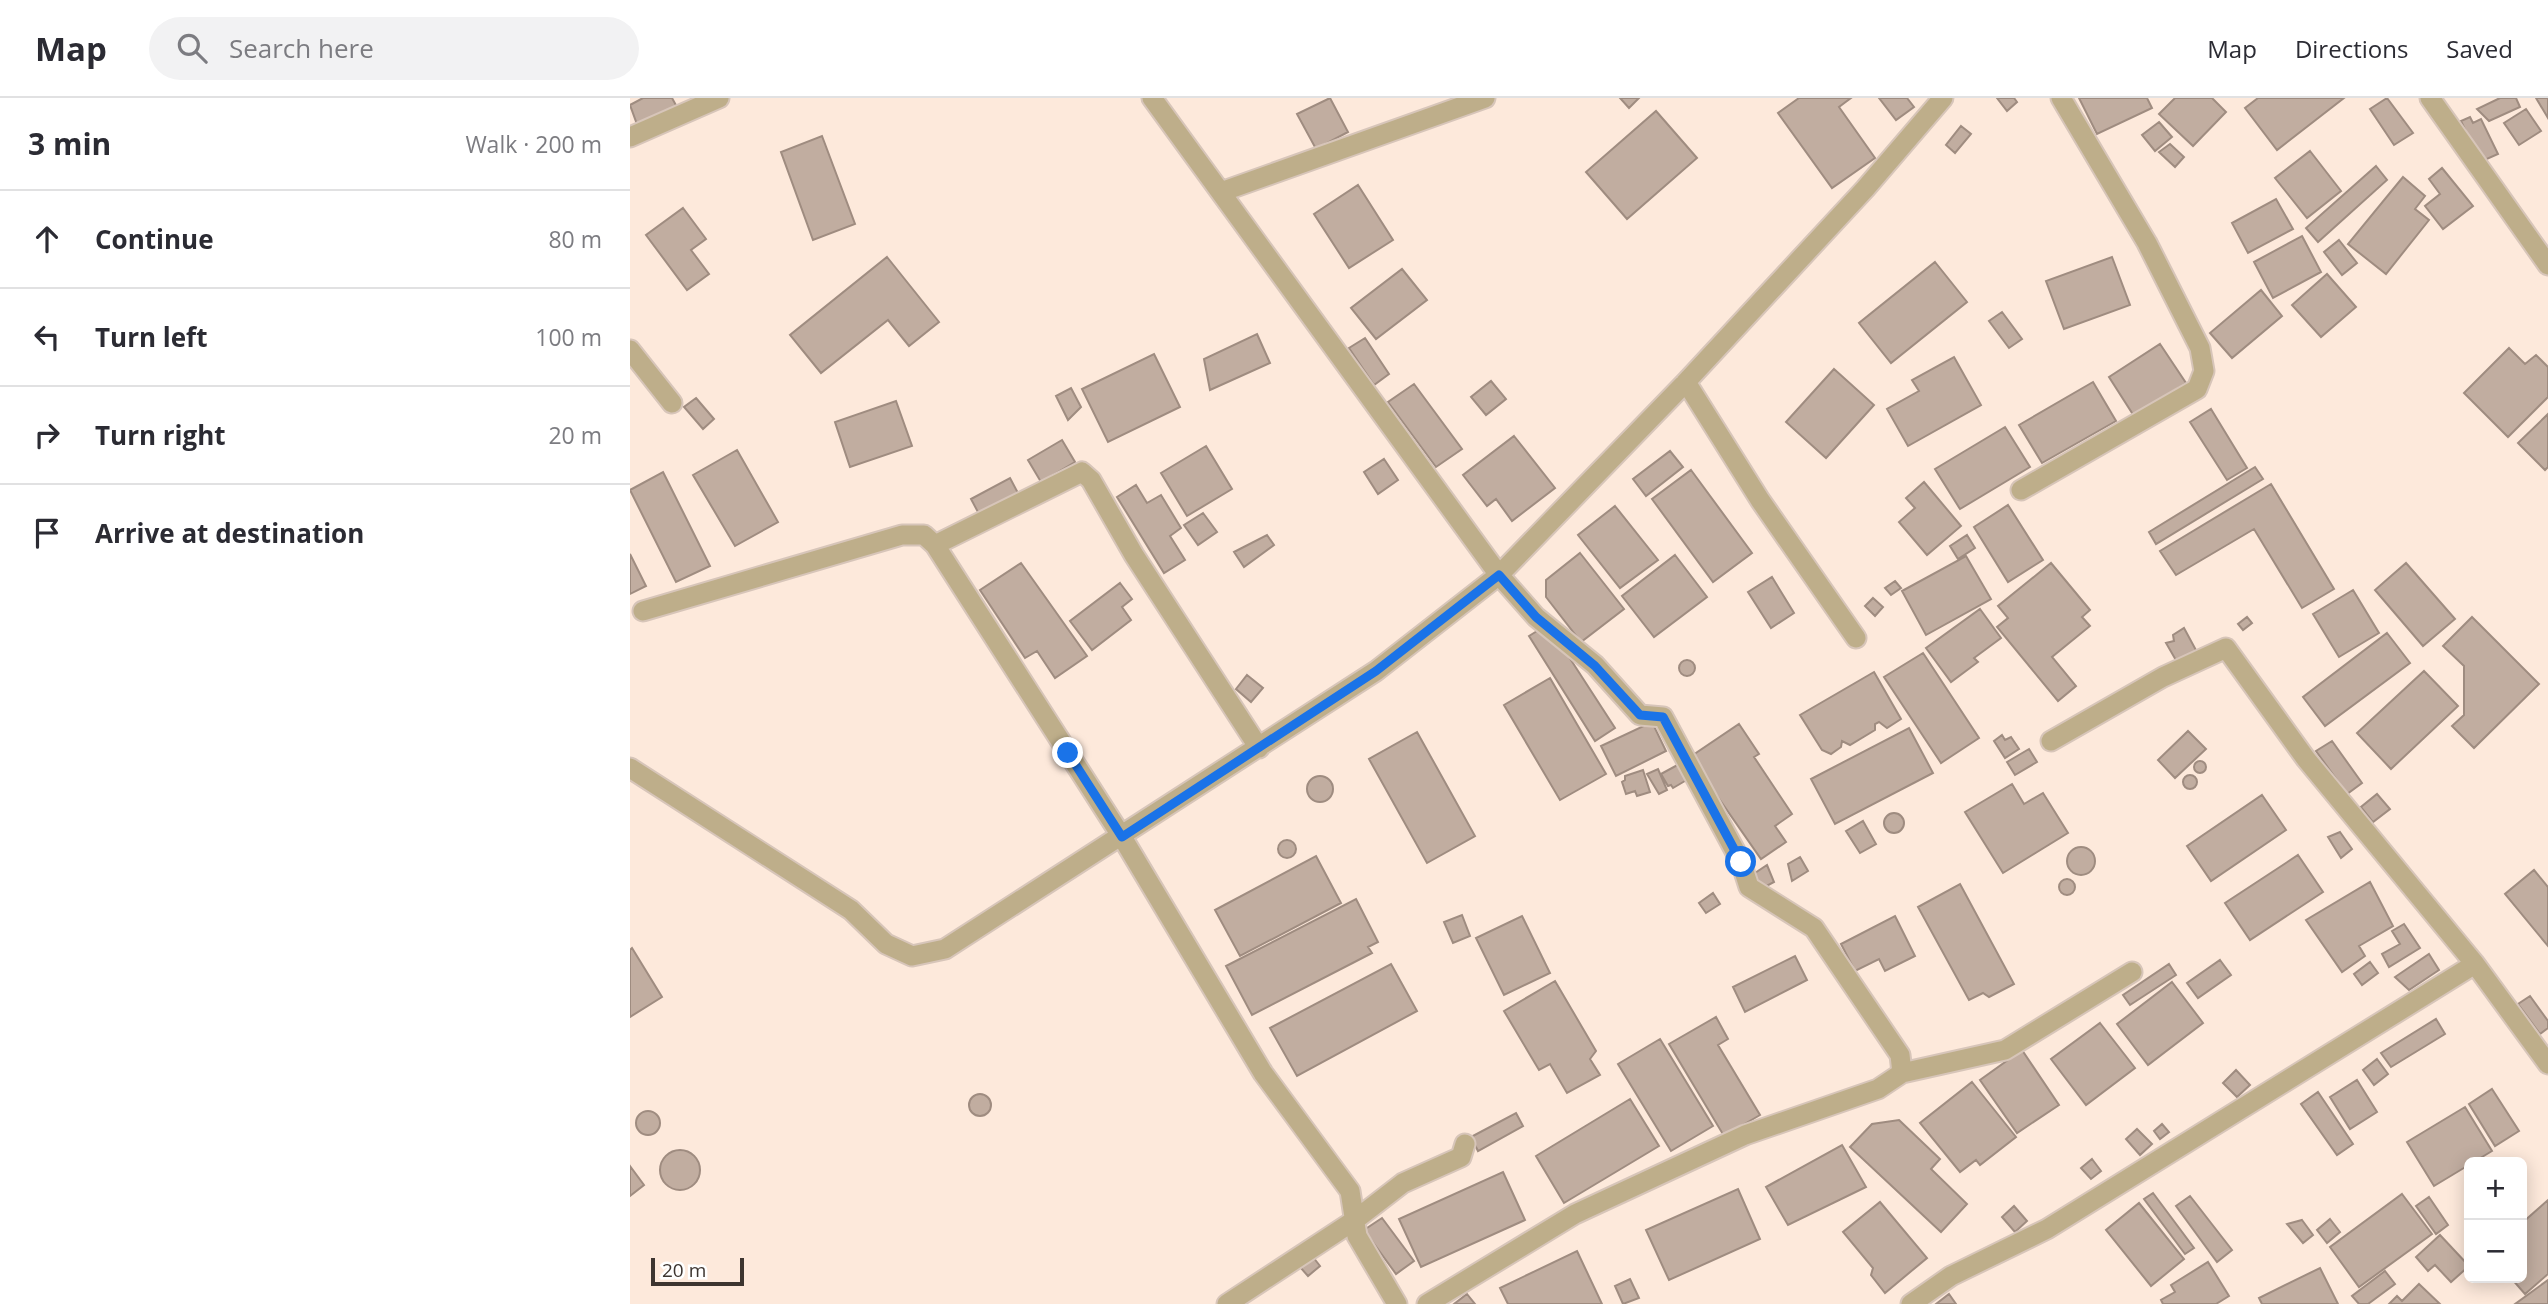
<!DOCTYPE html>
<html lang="en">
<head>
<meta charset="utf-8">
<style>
  :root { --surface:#fff; --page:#f2f2f3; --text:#2b2b33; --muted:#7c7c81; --line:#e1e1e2 }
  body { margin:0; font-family:"Open Sans",sans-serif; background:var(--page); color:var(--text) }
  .controls { position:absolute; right:21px; bottom:21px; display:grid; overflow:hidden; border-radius:10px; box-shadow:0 4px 18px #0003 }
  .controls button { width:63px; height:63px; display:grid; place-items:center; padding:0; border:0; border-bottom:2px solid var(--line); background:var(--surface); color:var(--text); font:35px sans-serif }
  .scale { position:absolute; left:21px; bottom:18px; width:93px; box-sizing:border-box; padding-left:7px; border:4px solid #3d3530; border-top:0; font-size:19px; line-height:24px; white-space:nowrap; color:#3d3530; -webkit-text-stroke:5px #fff; paint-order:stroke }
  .stop { position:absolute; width:21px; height:21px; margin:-16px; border:5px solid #1a73e8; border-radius:50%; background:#fff }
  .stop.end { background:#1a73e8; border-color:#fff; box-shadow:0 2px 7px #0008 }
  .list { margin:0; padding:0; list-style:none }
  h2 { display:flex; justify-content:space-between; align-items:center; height:91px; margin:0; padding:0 28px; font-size:30px }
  h2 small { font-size:23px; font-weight:400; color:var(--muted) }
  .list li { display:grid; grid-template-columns:46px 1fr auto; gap:21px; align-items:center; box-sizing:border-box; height:98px; padding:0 28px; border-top:2px solid var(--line) }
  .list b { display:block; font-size:26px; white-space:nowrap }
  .list em { font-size:23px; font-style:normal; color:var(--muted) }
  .icon { flex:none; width:38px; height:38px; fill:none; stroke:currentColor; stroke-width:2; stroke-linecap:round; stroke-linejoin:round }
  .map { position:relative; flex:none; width:1918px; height:1206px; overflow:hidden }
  header { display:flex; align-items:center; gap:42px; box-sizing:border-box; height:98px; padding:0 35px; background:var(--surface); border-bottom:2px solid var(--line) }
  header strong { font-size:33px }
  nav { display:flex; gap:38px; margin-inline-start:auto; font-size:24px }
  .search { width:490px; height:63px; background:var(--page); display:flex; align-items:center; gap:18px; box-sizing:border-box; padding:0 24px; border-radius:38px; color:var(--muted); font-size:26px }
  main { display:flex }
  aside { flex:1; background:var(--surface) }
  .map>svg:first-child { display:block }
</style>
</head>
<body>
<header>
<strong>Map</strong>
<div class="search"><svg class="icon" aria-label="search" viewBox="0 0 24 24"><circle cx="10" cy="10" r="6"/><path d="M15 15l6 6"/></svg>Search here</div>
<nav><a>Map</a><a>Directions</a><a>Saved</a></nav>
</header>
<main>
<aside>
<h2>3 min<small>Walk · 200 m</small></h2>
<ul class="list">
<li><svg class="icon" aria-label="ahead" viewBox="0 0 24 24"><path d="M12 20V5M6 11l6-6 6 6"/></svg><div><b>Continue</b></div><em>80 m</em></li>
<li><svg class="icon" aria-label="left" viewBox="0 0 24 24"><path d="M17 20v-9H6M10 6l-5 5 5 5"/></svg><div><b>Turn left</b></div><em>100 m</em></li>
<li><svg class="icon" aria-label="right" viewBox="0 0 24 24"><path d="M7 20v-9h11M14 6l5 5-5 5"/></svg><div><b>Turn right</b></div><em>20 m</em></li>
<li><svg class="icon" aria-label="arrive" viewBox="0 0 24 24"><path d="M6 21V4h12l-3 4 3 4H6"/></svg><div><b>Arrive at destination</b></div></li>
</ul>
</aside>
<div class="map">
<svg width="1918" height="1206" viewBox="0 0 1918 1206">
  <rect width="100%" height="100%" fill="#fde9db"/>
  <path fill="#c1ada0" stroke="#9f8c80" stroke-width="2" d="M13,0H42L47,9L8,29L0,7Z
    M700,0L718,34L686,51L667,16Z
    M990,0H1009L999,10Z
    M1169,0H1221L1209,9L1245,60L1202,90L1148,15Z
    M1249,0H1277L1284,9L1266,22Z
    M1367,0H1384L1387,4L1377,13Z
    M1449,0H1517L1522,10L1467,36Z
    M1545,0H1582L1596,14L1563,48L1529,16Z
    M1628,0H1714L1647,52L1615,10Z
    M1757,0L1783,35L1764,47L1740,11Z
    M1870,0H1886L1890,9L1859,23L1847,11Z
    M1906,0H1918V20Z
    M1896,11L1911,33L1889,47L1874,25Z
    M1026,13L1067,60L997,121L956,74Z
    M1840,19L1843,25L1851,21L1868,56L1850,64L1831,23Z
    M1529,24L1542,39L1525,53L1512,37Z
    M1331,28L1341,36L1325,55L1316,47Z
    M192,38L225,126L183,142L151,54Z
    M1540,46L1554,59L1545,69L1529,54Z
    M1680,53L1711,93L1677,120L1645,80Z
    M1746,68L1757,82L1688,144L1676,130Z
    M1812,70L1843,108L1813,131L1795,108L1810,96L1799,81Z
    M1773,79L1795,98L1785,111L1799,122L1756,176L1718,146Z
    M728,87L763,142L719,170L684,116Z
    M1646,101L1663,131L1618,155L1602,125Z
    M53,110L76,141L61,152L79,176L57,192L16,137Z
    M1672,138L1691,174L1643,200L1624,164Z
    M1709,142L1727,165L1712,177L1694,154Z
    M257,159L309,224L279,248L258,222L191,275L160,237Z
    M1482,159L1500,207L1434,231L1416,183Z
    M1305,164L1337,204L1261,265L1229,225Z
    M772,171L797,202L746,241L721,210Z
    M1697,176L1726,209L1691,239L1662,207Z
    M1631,192L1652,218L1602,260L1580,235Z
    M1372,214L1392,241L1379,250L1359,223Z
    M627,236L640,265L580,292L574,261Z
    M735,240L759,276L744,287L719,250Z
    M1530,246L1556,285L1504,318L1479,279Z
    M1879,250L1895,266L1906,257L1918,269V299L1878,339L1834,295Z
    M524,256L550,309L478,344L452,291Z
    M1324,259L1351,307L1278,348L1257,311L1289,293L1282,282Z
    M1204,271L1244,307L1196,360L1156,324Z
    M861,283L876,301L856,317L841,299Z
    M1463,284L1486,323L1412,365L1389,327Z
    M784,286L832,351L806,369L758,304Z
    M441,290L451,309L438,322L426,298Z
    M66,300L84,321L73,331L54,309Z
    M266,303L282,348L220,369L205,324Z
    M1581,311L1617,370L1597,382L1560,324Z
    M1918,316V369L1915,372L1888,345Z
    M1375,329L1400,369L1330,411L1305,371Z
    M884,338L925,390L882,423L866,401L857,408L833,377Z
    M432,342L445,364L411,384L398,362Z
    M576,348L602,391L557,418L531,375Z
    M107,352L148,424L105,448L63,377Z
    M1040,353L1053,369L1016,398L1003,381Z
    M754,361L768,382L748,396L734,374Z
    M1625,369L1633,381L1526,446L1519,434Z
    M1061,372L1122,455L1083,484L1022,401Z
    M33,374L80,468L46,484L0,392Z
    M380,380L388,395L349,416L341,401Z
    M1294,384L1331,428L1297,457L1269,424L1285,410L1276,400Z
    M1641,386L1704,491L1672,510L1624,431L1546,477L1530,453Z
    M506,387L517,405L531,397L551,430L540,438L555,462L534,475L487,399Z
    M1378,407L1413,462L1378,484L1344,429Z
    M985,408L1028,462L990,490L948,437Z
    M573,415L587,434L568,447L554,427Z
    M637,437L644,447L614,469L604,454Z
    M1337,437L1345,450L1328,461L1320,448Z
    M950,455L994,511L951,544L916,499V482Z
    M0,456L16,488L0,496Z
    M1045,457L1077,499L1024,539L992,498Z
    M1336,458L1361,501L1296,537L1272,493Z
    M391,465L457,558L425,580L407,553L395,560L350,492Z
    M1421,465L1460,512L1452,519L1460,528L1422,559L1446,588L1428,603L1367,529L1378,520L1368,508Z
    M1776,465L1825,521L1793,548L1745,492Z
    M1142,479L1164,515L1141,530L1118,494Z
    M1265,483L1271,490L1261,497L1255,490Z
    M490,485L502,501L492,509L501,522L462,552L440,523Z
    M1723,492L1749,535L1709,559L1683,516Z
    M1243,500L1253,509L1245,518L1235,508Z
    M1350,511L1371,540L1344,560L1348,564L1321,584L1296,550Z
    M1617,519L1622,525L1613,532L1608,526Z
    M1842,519L1909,586L1844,650L1822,628L1834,617V568L1813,548Z
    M912,530L923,545L928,542L985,630L965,643L899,538Z
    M1554,530L1567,554L1547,564L1536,545L1544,543L1543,537Z
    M1757,535L1780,565L1695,628L1673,599Z
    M1293,555L1349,640L1311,665L1254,579Z
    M1049 570a8 8 0 1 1 16 0a8 8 0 1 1-16 0Z
    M1794,573L1828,608L1761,671L1727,635Z
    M1244,574L1271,621L1257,630L1249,624L1245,626V632L1220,647L1212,643L1211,649L1201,656L1192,652L1170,617Z
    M617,577L633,590L621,604L606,591Z
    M920,580L976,676L930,702L874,607Z
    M1022,624L1036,653L986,678L971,648Z
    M1109,626L1129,656L1124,659L1162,716L1145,728L1156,744L1131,761L1060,659Z
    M1279,630L1303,675L1205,726L1181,681Z
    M1558,633L1576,651L1545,680L1528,662Z
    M787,634L845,738L797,765L739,661Z
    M1372,637L1375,642L1381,639L1389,651L1375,660L1364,643Z
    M1702,643L1732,685L1717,696L1686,653Z
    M1399,651L1407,664L1385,677L1377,664Z
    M1564 669a6 6 0 1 1 12 0a6 6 0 1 1-12 0Z
    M1051,665L1060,680L1043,690L1041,687L1038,688L1031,676Z
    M1028,671L1037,692L1029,696L1017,676Z
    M1013,672L1020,694L1007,698L1005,693L996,696L992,684L995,682V678Z
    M1553 684a7 7 0 1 1 14 0a7 7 0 1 1-14 0Z
    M677 691a13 13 0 1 1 26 0a13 13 0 1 1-26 0Z
    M1382,686L1394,706L1413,695L1438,735L1373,775L1335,714Z
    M1747,696L1760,711L1743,724L1731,709Z
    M1632,697L1656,732L1581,783L1557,748Z
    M1254 725a10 10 0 1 1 20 0a10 10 0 1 1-20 0Z
    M1233,723L1246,746L1230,755L1216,733Z
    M1710,734L1722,751L1711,760L1698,739Z
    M648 751a9 9 0 1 1 18 0a9 9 0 1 1-18 0Z
    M1437 763a14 14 0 1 1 28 0a14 14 0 1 1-28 0Z
    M1668,757L1693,794L1620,842L1595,805Z
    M686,758L711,805L610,858L585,812Z
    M1170,759L1178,773L1162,783L1158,766Z
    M1137,767L1144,784L1131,791L1122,777Z
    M1904,772L1918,789V848L1875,796Z
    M1429 789a8 8 0 1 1 16 0a8 8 0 1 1-16 0Z
    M1740,784L1763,828L1729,848L1735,858L1712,874L1676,822Z
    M1330,786L1384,886L1359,899L1353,895L1339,902L1288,809Z
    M1083,795L1090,806L1076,815L1069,805Z
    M726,801L748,844L738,849L742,855L622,917L596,868Z
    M832,817L840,838L823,845L814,824Z
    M892,818L920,875L874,897L846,840Z
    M1265,818L1285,858L1255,873L1249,861L1225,873L1211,846Z
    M1774,826L1790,850L1759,869L1752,856L1770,846L1762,833Z
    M2,850L32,899L0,919V852Z
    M1799,856L1809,872L1779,892L1765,879Z
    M1165,858L1177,882L1115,914L1103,889Z
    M1590,862L1601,877L1568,900L1557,885Z
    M1740,864L1748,875L1732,887L1724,876Z
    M761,866L787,913L667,978L640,930Z
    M1539,866L1546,877L1500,907L1493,897Z
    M925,883L966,953L960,961L970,977L937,995L920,966L909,972L874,913Z
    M1542,884L1573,925L1518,967L1487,926Z
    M1900,898L1918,923V930L1910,936L1888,906Z
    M1086,919L1098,941L1088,947L1130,1017L1094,1038L1039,946Z
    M1806,921L1815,936L1761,969L1751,955Z
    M1470,925L1505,970L1456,1007L1421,961Z
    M1030,941L1083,1028L1041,1053L988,966Z
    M1392,952L1429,1007L1387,1035L1350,982Z
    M1747,961L1758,976L1744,987L1733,972Z
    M1606,972L1620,987L1607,999L1593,985Z
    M1727,982L1747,1014L1720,1031L1700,999Z
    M1342,984L1386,1039L1350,1067L1346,1062L1330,1074L1290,1025Z
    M1862,991L1889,1033L1865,1048L1839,1006Z
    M1688,994L1723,1046L1707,1057L1671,1006Z
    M339 1007a11 11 0 1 1 22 0a11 11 0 1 1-22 0Z
    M1000,1001L1029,1048L934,1105L906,1058Z
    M1835,1009L1862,1053L1804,1088L1777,1044Z
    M6 1025a12 12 0 1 1 24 0a12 12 0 1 1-24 0Z
    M886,1015L893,1028L848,1053L841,1039Z
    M1269,1022L1310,1061L1301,1071L1337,1106L1311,1134L1220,1049L1242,1026Z
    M1532,1026L1539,1034L1530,1041L1524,1033Z
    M1507,1031L1522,1046L1510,1057L1496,1041Z
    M1212,1047L1236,1089L1158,1127L1136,1089Z
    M30 1072a20 20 0 1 1 40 0a20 20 0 1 1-40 0Z
    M1462,1061L1471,1073L1461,1081L1451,1070Z
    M0,1068L14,1087L0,1098Z
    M873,1074L895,1122L791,1169L769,1121Z
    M1108,1091L1130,1141L1039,1182L1016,1132Z
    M1523,1095L1564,1150L1555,1156L1514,1101Z
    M1772,1096L1802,1136L1729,1189L1700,1149Z
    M1560,1098L1602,1152L1587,1164L1546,1108Z
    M1799,1099L1818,1127L1806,1136L1786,1108Z
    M1918,1102V1176L1895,1196L1881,1180H1892V1125Z
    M1250,1104L1297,1160L1255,1195L1241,1177L1243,1170L1213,1134Z
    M1509,1105L1554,1161L1521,1188L1476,1132Z
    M1384,1108L1397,1123L1385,1134L1372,1119Z
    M752,1120L784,1163L766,1176L734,1132Z
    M1700,1121L1710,1134L1697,1145L1687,1132Z
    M1672,1122L1683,1137L1673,1145L1657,1126Z
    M1810,1137L1839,1168L1821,1184L1805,1167L1798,1173L1786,1159Z
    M947,1153L972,1206H878L870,1190Z
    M683,1159L690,1168L678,1178L670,1169Z
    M1578,1164L1599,1198L1586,1206H1533L1531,1202L1545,1194L1541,1187Z
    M1690,1170L1708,1206H1632L1629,1200Z
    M1755,1173L1765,1186L1738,1206H1729L1722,1198Z
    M1000,1181L1009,1200L993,1206L985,1188Z
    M1918,1182V1206H1885Z
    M1789,1186L1810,1206H1759L1767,1198L1772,1203Z
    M837,1196L845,1206H824Z
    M1319,1196L1326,1206H1306Z"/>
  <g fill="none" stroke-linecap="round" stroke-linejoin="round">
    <g stroke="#d7c5b9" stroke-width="23">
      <path id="minor" d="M522,0L869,477L906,519L965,567L1010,617L1033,619L1111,764L1119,789L1184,830L1270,957L1272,975L1248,991L1115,1037L945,1116L797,1206
        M1800,0L1918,167
        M0,39L89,0
        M591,94L855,0
        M0,252L42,305
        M1056,284L1130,402L1226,540
        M1391,392L1567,291L1574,273L1570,250L1517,145L1431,0
        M305,447L452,374L461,382L504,457L629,650
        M13,513L272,437H294L305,447L492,739L633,975L720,1093L727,1138L767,1206
        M1421,643L1533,579L1596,550L1676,661L1845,866L1918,966
        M0,670L221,812L256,846L282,858L315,851L746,573L869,477L1056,284L1235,91L1313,0
        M1272,975L1375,952L1502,874
        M597,1206L725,1122L773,1085L831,1059L835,1046
        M1281,1206L1321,1178L1417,1131L1845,866"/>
    </g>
    <use href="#minor" stroke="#beae8a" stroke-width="19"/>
  </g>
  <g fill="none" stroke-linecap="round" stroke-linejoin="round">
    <path stroke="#1a73e8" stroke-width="9" d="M438,655L492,739L746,573L869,477L906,519L965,568L1010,617L1033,619L1111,764"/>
  </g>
</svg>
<div class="controls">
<button>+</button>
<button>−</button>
</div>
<div class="scale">20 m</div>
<div class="stop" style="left:1111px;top:764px"></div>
<div class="stop end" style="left:438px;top:655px"></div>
</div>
</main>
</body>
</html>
